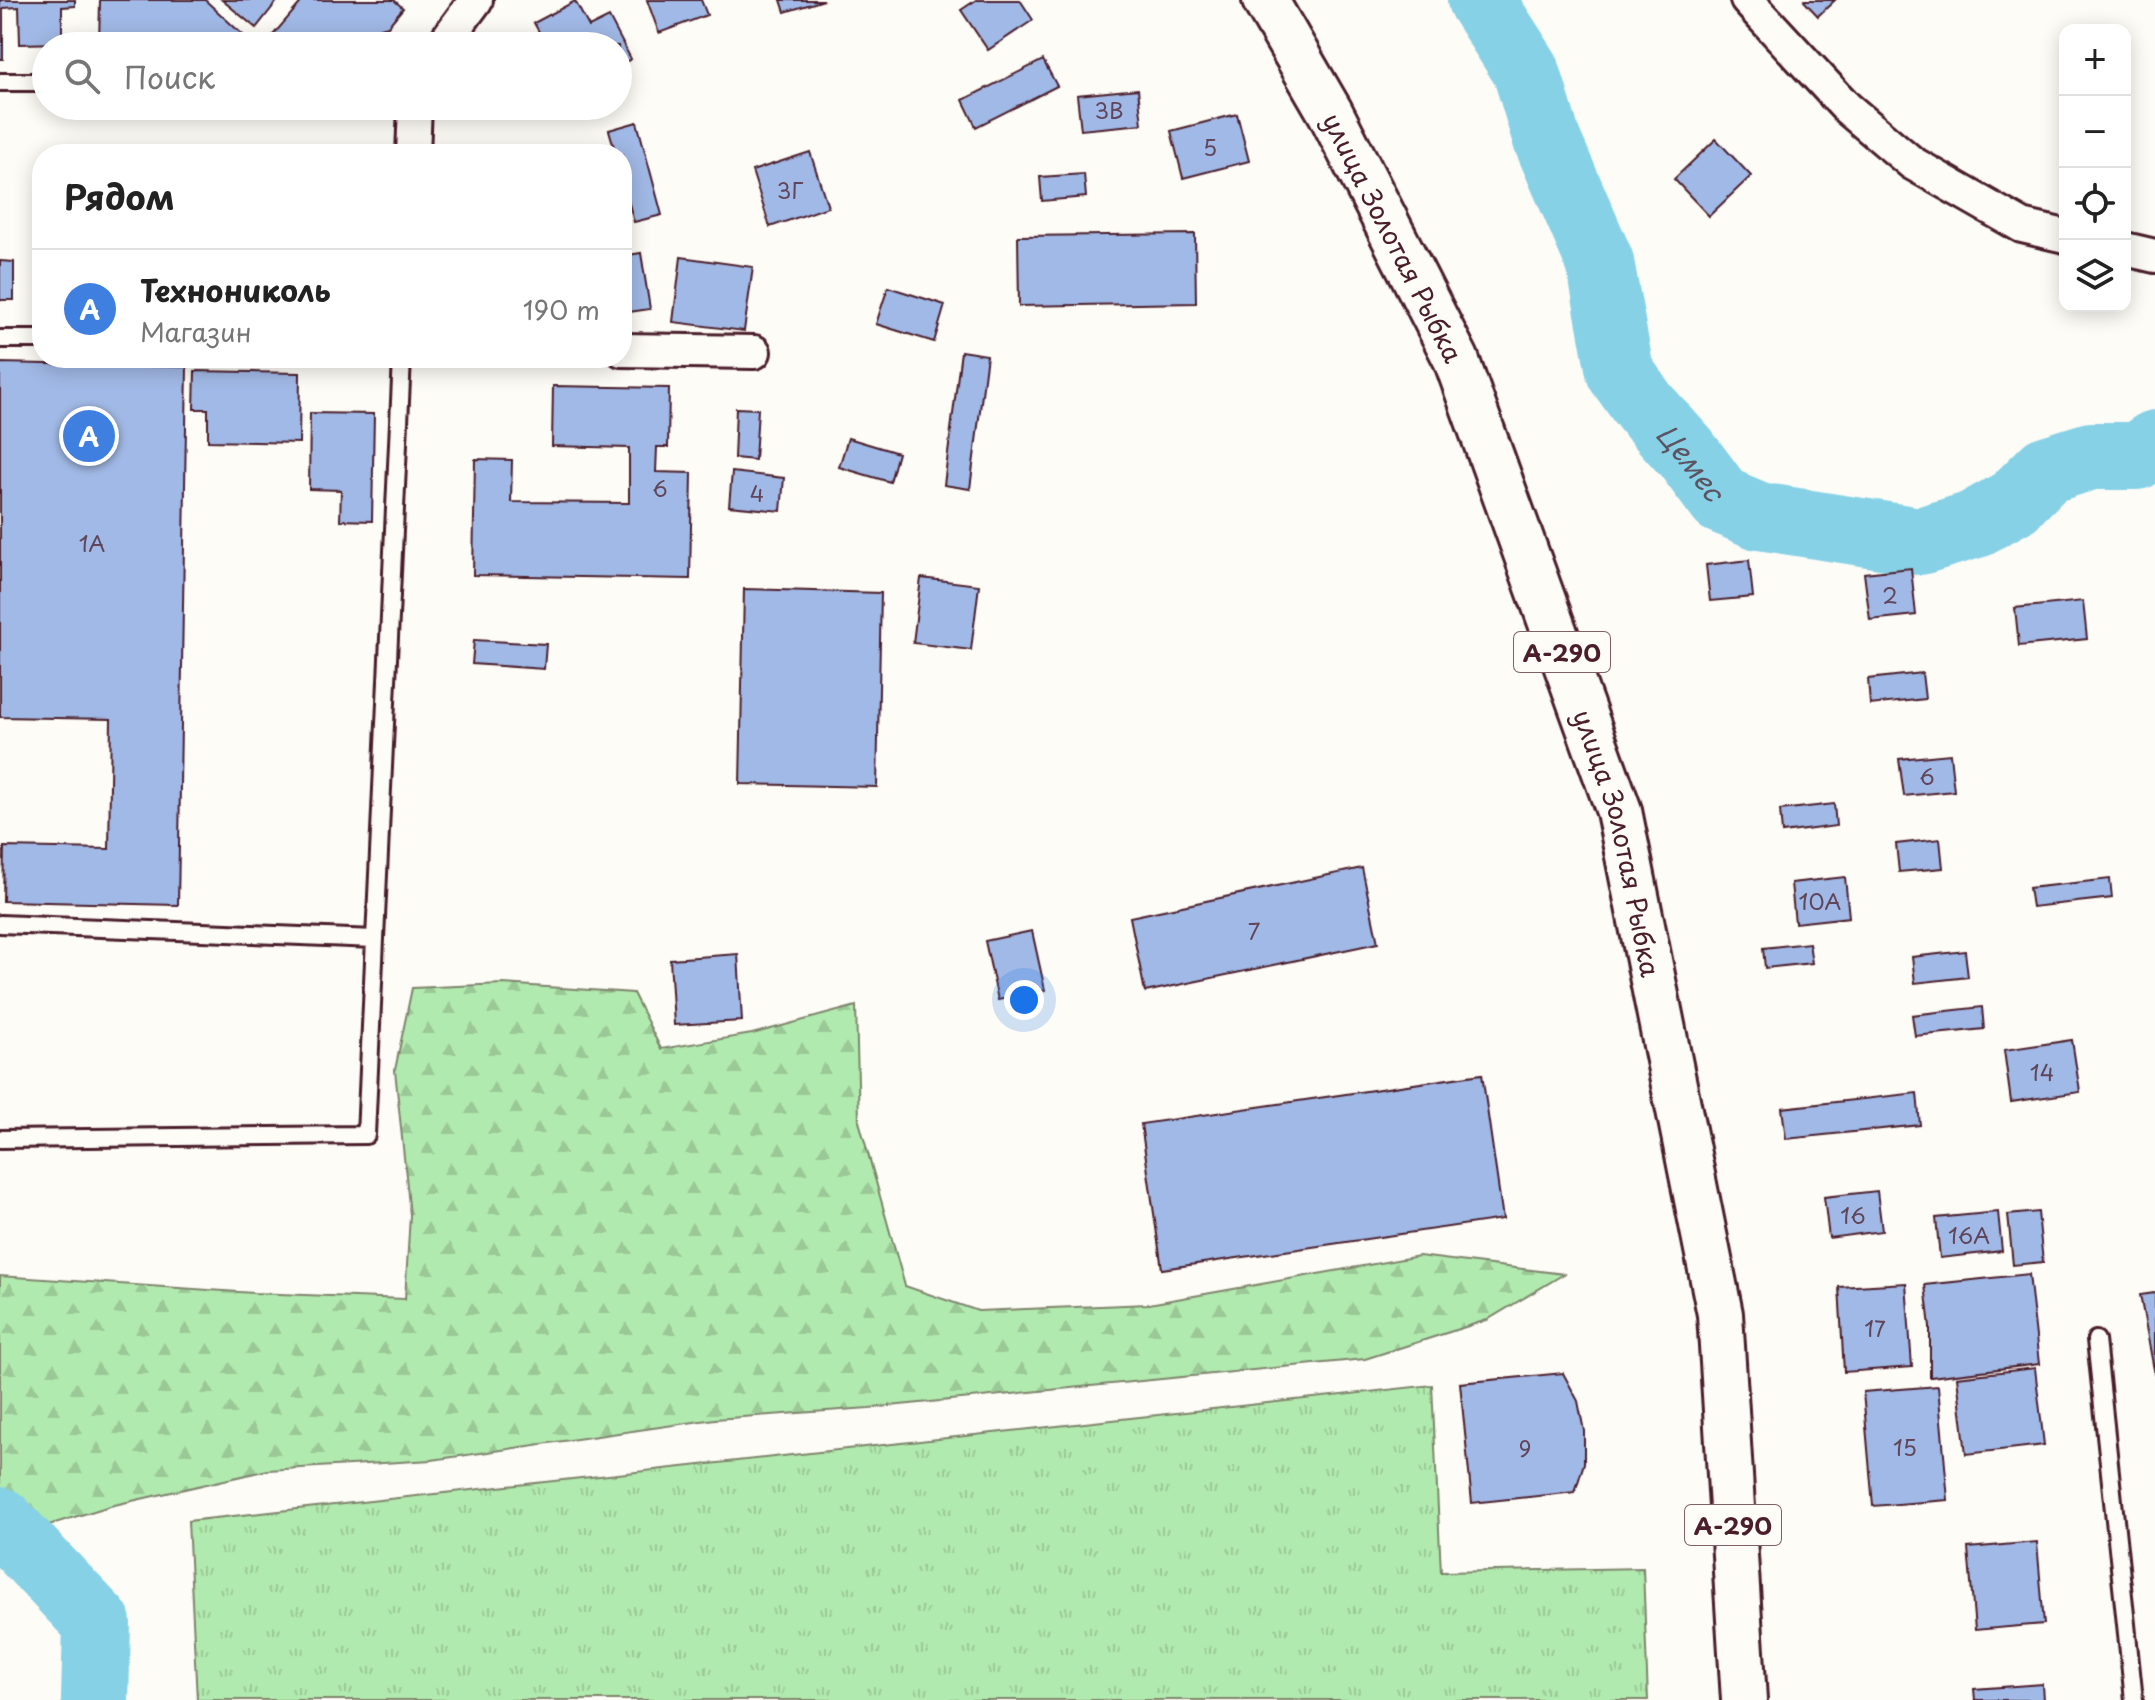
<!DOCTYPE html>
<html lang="ru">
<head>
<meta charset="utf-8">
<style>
  :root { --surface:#fff; --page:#f2f2f2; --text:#222; --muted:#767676; --line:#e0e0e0; --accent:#4a1f2b }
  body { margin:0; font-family:"Playpen Sans",sans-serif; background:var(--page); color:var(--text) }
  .controls { position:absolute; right:24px; top:24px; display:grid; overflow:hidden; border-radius:16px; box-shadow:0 4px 20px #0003 }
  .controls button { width:72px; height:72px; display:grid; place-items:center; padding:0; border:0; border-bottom:2px solid var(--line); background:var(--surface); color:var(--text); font:40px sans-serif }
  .you { position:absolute; left:1024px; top:1000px; width:28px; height:28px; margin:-20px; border:6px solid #fff; border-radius:50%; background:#1a73e8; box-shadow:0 0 0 12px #1a73e833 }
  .badge { display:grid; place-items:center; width:52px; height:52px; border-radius:50%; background:var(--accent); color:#fff; font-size:26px; font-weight:700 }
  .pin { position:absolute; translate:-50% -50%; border:4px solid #fff; box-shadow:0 2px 8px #0006 }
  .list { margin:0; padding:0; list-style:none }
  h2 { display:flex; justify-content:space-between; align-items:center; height:104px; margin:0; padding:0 32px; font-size:34px }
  h2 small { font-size:26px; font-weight:400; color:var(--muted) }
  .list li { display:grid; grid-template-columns:52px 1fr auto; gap:24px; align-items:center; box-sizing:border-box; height:120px; padding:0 32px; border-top:2px solid var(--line) }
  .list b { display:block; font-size:30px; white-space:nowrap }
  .list p { margin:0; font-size:26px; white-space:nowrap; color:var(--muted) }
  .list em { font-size:26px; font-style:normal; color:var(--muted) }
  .icon { flex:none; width:44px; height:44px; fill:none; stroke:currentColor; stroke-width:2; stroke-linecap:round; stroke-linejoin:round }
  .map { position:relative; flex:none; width:2155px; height:1700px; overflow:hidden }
  .search { position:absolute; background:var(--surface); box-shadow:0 4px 20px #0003; left:32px; top:32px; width:600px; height:88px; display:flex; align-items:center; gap:20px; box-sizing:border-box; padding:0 28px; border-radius:44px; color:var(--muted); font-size:30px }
  .panel { position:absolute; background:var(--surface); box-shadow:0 4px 20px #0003; left:32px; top:144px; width:600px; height:224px; border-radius:32px }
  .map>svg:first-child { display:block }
</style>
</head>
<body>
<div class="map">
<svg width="2155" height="1700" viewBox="0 0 2155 1700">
  <defs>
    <pattern id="grass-tufts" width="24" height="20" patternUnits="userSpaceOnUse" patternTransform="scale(2)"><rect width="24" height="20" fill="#b1eaae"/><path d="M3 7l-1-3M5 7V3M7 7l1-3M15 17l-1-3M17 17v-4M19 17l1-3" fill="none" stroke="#9ac896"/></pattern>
    <pattern id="forest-firs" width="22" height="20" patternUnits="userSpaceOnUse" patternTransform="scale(2)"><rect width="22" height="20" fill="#b1eaae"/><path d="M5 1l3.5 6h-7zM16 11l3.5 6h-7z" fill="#9ac896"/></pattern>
  </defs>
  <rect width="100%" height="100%" fill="#fdfcf7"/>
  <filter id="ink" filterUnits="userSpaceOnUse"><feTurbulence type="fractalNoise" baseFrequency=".0125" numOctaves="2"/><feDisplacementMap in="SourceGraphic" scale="16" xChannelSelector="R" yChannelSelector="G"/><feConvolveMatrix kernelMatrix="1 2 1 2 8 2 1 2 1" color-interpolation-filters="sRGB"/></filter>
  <g filter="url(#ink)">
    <path fill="url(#grass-tufts)" stroke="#7e846c" stroke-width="2" d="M1432,1385L1441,1572L1643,1568L1648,1700H197L188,1521Z"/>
    <path fill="url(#forest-firs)" stroke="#7e846c" stroke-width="2" d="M503,984L633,993L661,1049L752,1034L856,1006L859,1121L905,1286L978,1311L1149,1304L1419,1256L1564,1274L1487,1320L1365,1359L869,1408L715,1419L432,1460L268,1470L110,1506L0,1540V1276L254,1293L405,1299L410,1215L395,1070L412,988Z"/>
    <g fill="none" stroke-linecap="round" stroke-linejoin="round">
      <g stroke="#86d1e6" stroke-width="68">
        <path id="s1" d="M1481,0L1526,70L1547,140L1600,262L1620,372L1644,406L1686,453L1721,500L1759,516L1920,541L1973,525L2014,502L2046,470L2091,456H2137L2155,444"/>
        <path d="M0,1521L97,1623L95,1700"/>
      </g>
    </g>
    <path fill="#a1b9e6" stroke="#4a1f2b" stroke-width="2" d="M0,0H75V6L62,7V43L20,44L19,7L3,8V59H0Z
      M100,0H205L255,46H99Z
      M222,0H278L256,28Z
      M303,0H394L403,8L388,26L313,46H272L267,42Z
      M647,0H701L707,15L659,33Z
      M781,0H824L785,12Z
      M976,0H1020L1033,20L988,50L961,10Z
      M1835,0L1818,16L1804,1L1805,0Z
      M575,1L589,27L609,17L631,59L618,66V46H547L534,23Z
      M1043,60L1057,86L976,127L963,100Z
      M1138,89L1142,124L1081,130L1077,95Z
      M1237,114L1249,161L1183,178L1171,131Z
      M637,122L662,215L634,222L622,178V154H616L609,130Z
      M1716,139L1751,176L1709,216L1674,179Z
      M810,152L828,207L770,227L752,171Z
      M1084,174L1086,197L1042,201L1040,177Z
      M1195,234L1196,303L1019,306L1018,236Z
      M641,253L650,309L622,313V256Z
      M681,257L753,267L744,331L673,322Z
      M0,261L14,262V300H0Z
      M888,287L945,305L934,342L876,324Z
      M961,351L987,355L970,489L944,485Z
      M0,363L187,367L178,905L3,901L4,847L109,849L111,719L0,717Z
      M195,371L300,373L299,443L208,441V409H194Z
      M553,386L669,388L668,447H657L656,472L692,473L690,579L473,575L475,459L512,460L511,502L629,503V448L552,446Z
      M736,408L758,409L755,460L734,458Z
      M310,413L374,414L372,521L340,520L341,490L309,489Z
      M848,438L898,453L890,482L839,467Z
      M732,472L784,478L781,511L729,506Z
      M1749,560L1753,597L1710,601L1706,565Z
      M1911,568L1916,615L1870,620L1864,573Z
      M921,578L979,585L971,650L913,643Z
      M744,589L881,593L877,787L740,784Z
      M2083,601L2087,639L2019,646L2015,608Z
      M474,640L546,644L544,669L472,664Z
      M1922,673L1925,699L1870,705L1868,679Z
      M1950,754L1954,791L1904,796L1899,759Z
      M1834,804L1836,826L1782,833L1780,810Z
      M1940,839L1943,868L1899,872L1896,844Z
      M1362,868L1378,943L1145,992L1130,917Z
      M1845,877L1849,917L1795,923L1791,883Z
      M2110,879L2112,898L2032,907L2029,888Z
      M1032,931L1045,990L998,1000L985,941Z
      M1809,943L1812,963L1765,968L1763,948Z
      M1965,951L1968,977L1915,983L1912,957Z
      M738,954L742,1021L674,1025L670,959Z
      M1982,1007L1984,1029L1915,1036L1912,1015Z
      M2072,1040L2080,1092L2011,1102L2004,1050Z
      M1482,1074L1503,1219L1162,1269L1141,1124Z
      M1917,1093L1920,1125L1786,1139L1782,1108Z
      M1877,1191L1882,1231L1829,1238L1824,1197Z
      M1998,1212L2002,1251L1940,1258L1936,1218Z
      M2038,1212L2043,1262L2013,1265L2008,1215Z
      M2029,1274L2039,1364L1930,1377V1327L1925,1285Z
      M1906,1283L1912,1367L1844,1372L1839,1287Z
      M2155,1293V1375L2140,1295Z
      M2035,1368L2044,1445L1966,1454L1957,1377Z
      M1563,1373L1578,1401L1584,1431V1463L1575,1492L1472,1503L1460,1383Z
      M1938,1386L1948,1500L1873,1506L1863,1392Z
      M2037,1542L2044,1624L1975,1630L1968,1548Z
      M2042,1684L2043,1700H1975L1974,1689Z"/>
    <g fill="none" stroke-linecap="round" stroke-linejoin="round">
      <g stroke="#4a1f2b" stroke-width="22">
        <path id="lane" d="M0,82H46
          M0,339H42
          M0,924L375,939L402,358
          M0,1139L366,1135L375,939
          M2096,1340L2134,1700"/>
      </g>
      <g stroke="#4a1f2b" stroke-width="38">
        <path id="street" d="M1747,0L1847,108L1912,163L2022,226L2065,236
          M442,46L476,0
          M413,154L415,106
          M2125,249L2155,256
          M622,350L754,352"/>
      </g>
      <g stroke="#4a1f2b" stroke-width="50">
        <g id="highway">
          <path id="s2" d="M1265,0L1330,112L1456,359L1619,811L1720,1314L1744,1700"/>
        </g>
      </g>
      <use href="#lane" stroke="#fdfcf7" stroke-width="16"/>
      <use href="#street" stroke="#fdfcf7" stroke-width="32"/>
      <use href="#highway" stroke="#fdfcf7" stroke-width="44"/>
    </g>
  </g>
  <g text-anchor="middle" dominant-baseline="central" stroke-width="6" stroke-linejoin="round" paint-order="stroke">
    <g font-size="22" fill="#60465a">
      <text x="1109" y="109">3В</text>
      <text x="1210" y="146">5</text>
      <text x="790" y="189">3Г</text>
      <text x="660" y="487">6</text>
      <text x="757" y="492">4</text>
      <text x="92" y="542">1А</text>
      <text x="1890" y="594">2</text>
      <text x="1927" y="775">6</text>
      <text x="1820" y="900">10А</text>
      <text x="1254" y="930">7</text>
      <text x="2042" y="1071">14</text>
      <text x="1853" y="1214">16</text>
      <text x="1969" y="1234">16А</text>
      <text x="1875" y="1327">17</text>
      <text x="1905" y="1446">15</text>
      <text x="1525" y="1447">9</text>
    </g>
    <g fill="#fdfcf7" stroke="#806168" stroke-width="2">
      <rect x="1514" y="632" width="96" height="40" rx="6"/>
      <rect x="1685" y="1505" width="96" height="40" rx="6"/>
    </g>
    <g font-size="24" font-weight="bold" fill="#4a1f2b">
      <text x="1562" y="652">А-290</text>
      <text x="1733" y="1525">А-290</text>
    </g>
    <g font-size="26" fill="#4a1f2b" stroke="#fdfcf7">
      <text stroke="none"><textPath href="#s2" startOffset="270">улица Золотая Рыбка</textPath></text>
      <text stroke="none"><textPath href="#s2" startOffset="918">улица Золотая Рыбка</textPath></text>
    </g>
    <g font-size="28" font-style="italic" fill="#5c5463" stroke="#fdfcf7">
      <text stroke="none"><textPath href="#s1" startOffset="516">Цемес</textPath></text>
    </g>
  </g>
</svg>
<div class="controls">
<button>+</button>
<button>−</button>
<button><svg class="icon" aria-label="locate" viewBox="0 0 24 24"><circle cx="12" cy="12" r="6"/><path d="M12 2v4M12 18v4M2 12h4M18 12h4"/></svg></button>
<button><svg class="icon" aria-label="layers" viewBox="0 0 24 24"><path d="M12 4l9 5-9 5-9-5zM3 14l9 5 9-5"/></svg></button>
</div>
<div class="you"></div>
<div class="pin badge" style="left:89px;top:436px;background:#3f7fe0">A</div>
<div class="search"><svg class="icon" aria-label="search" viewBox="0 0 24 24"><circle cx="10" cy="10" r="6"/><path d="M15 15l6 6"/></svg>Поиск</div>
<section class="panel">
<h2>Рядом<small></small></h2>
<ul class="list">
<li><span class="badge" style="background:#3f7fe0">A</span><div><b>Технониколь</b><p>Магазин</p></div><em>190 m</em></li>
</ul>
</section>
</div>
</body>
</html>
